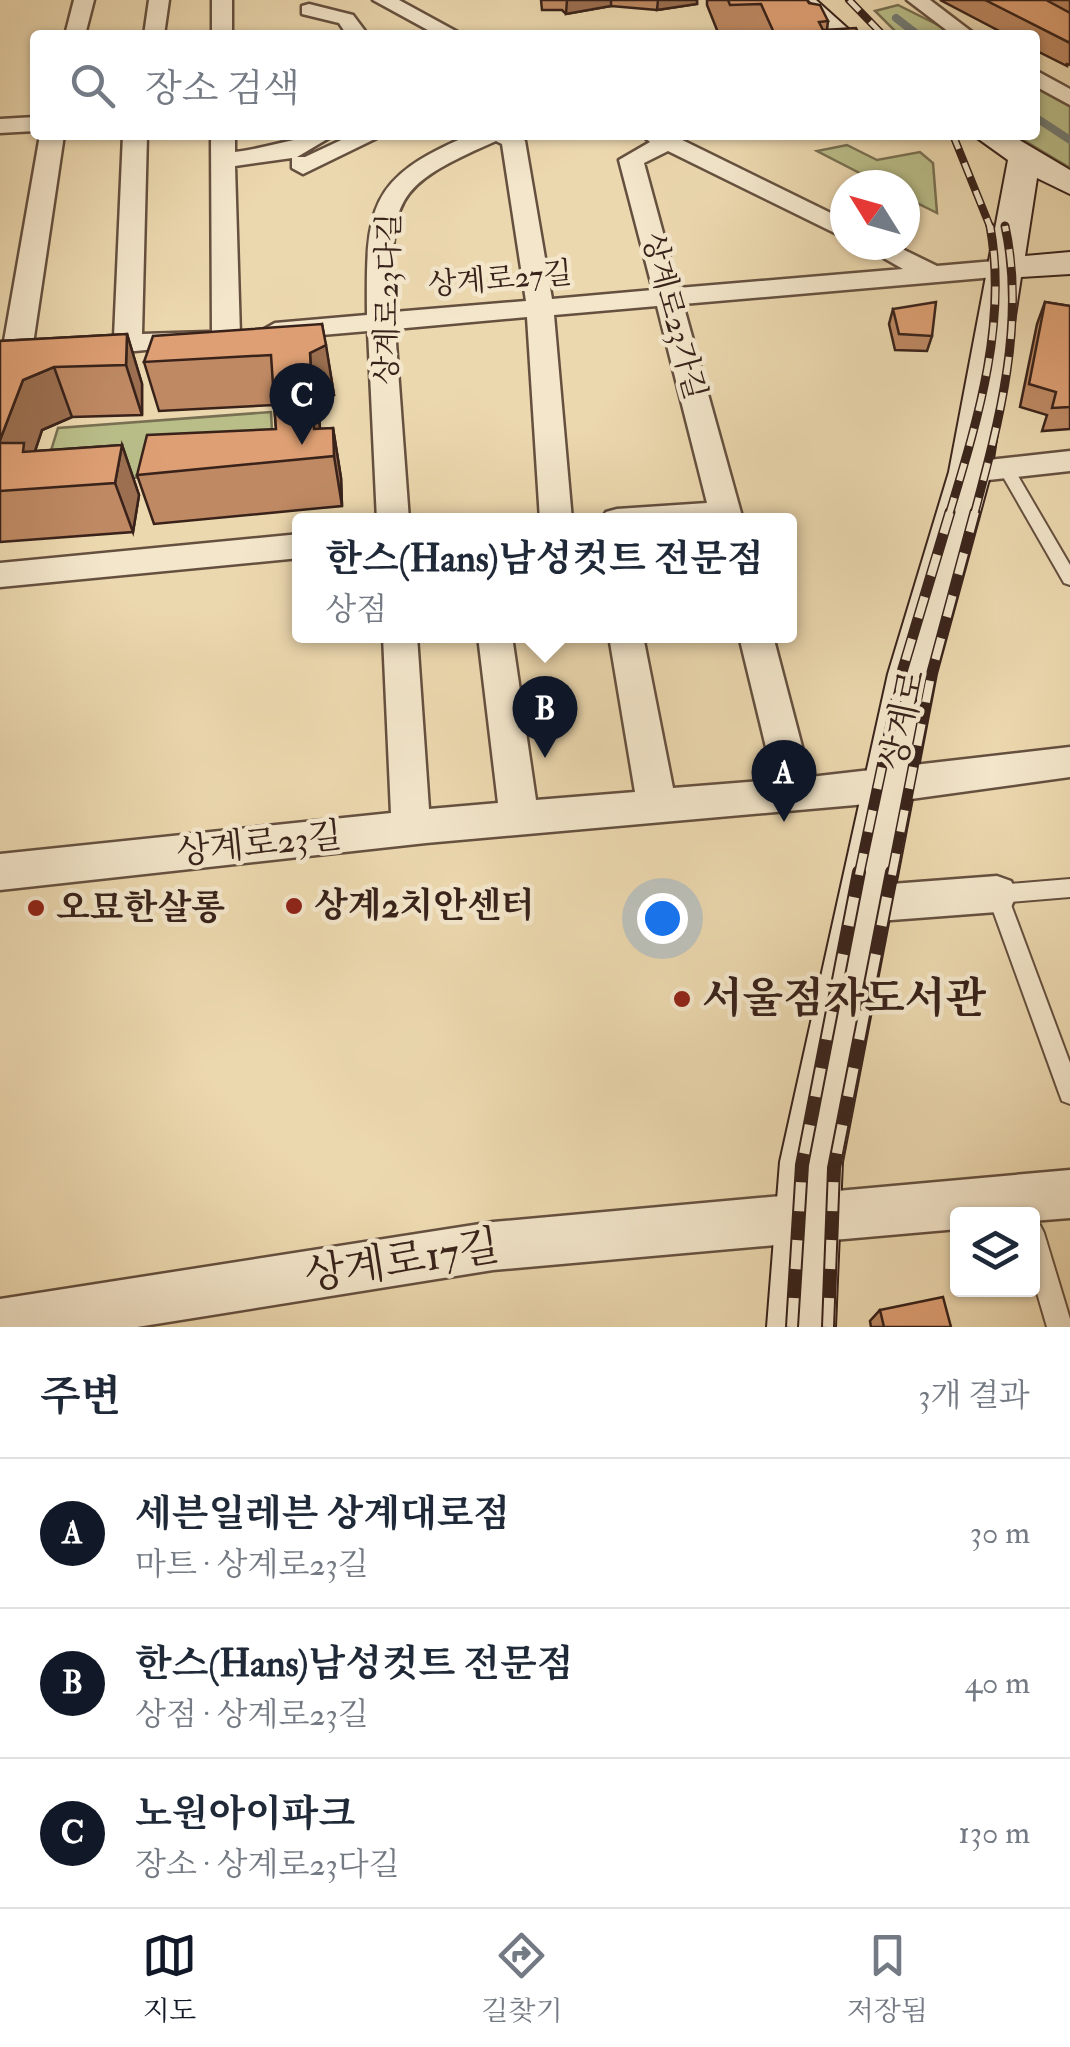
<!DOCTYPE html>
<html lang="ko">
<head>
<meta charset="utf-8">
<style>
  :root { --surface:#fff; --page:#f6f6f7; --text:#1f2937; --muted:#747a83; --line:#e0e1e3; --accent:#111827 }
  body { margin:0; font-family:"IM FELL Double Pica","Noto Serif KR",serif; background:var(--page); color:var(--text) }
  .controls { position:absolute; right:30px; bottom:30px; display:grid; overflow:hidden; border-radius:10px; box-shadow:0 2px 8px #0004 }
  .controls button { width:90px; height:90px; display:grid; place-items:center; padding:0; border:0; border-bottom:2px solid var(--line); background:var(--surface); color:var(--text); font:50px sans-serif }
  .compass { position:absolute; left:830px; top:170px; width:90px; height:90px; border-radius:50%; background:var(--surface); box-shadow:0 2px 8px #0004; rotate:307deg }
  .you { position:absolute; left:662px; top:918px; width:35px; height:35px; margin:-25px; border:8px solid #fff; border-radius:50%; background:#1a73e8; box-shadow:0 0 0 15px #1a73e833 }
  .badge { display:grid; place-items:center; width:65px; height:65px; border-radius:50%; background:var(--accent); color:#fff; font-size:32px; font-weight:700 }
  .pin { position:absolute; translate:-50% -82px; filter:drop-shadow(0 2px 5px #0008) }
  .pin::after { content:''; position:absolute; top:52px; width:35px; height:30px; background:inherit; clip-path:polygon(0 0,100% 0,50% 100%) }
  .popup { position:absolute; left:292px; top:513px; width:505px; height:130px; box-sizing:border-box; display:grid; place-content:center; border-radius:10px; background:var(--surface); filter:drop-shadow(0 2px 8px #0005); font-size:32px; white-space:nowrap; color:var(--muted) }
  .popup b { font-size:38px; color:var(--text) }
  .popup::after { content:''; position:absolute; left:50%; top:100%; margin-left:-20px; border:20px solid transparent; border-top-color:var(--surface) }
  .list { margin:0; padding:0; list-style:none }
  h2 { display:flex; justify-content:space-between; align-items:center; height:130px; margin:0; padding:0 40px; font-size:42px }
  h2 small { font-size:32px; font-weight:400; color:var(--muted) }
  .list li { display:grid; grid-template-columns:65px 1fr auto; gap:30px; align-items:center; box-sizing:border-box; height:150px; padding:0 40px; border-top:2px solid var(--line) }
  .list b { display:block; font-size:38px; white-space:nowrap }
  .list p { margin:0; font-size:32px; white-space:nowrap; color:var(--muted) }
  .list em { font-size:32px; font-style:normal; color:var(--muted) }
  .icon { flex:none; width:55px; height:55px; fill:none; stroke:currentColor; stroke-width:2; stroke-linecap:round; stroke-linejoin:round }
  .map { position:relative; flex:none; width:1070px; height:1327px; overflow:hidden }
  .search { position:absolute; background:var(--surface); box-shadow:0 2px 8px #0004; left:30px; right:30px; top:30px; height:110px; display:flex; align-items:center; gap:25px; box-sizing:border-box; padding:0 35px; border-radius:10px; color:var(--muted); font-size:38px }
  .sheet { height:580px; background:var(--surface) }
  nav { display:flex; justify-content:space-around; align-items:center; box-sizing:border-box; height:140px; border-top:2px solid var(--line); background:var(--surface); font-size:28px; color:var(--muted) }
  nav a { display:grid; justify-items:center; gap:5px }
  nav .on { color:var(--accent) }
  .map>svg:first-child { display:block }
</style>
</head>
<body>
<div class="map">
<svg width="1070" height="1327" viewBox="0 0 1070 1327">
  <rect width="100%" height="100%" fill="#ecd8af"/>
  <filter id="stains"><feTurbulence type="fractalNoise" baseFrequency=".002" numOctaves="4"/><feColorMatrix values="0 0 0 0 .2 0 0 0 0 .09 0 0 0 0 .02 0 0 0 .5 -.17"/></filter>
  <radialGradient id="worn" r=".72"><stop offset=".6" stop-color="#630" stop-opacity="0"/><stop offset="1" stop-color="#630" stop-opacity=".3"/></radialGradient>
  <path fill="#b9be89" stroke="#787052" stroke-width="2.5" d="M898,5L958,35H899L875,11Z
    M1035,74L1070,91V168L1015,135H1035Z
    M847,145L877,160L920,152L933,163L937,213L905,197V185H883L817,151Z
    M271,412L274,470L41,483L58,428Z"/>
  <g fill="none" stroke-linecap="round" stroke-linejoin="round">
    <path stroke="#737c75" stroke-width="8" d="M896,18L918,35
      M1035,117L1070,140"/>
    <g stroke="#65503f" stroke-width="4">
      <path id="lane" d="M1006,463L1011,464L1070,565V585L1064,583L998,468Z
        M1070,879V897L1010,902L1070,1063V1104L1062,1101L1059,1093L987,894L990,888L997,885Z
        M1032,1221L1040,1225L1044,1233L1070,1319V1327H1047L1032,1276Z"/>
    </g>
    <g stroke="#65503f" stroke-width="5">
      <path id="street" d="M74,0H94L85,35H65Z
        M149,0H169L164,35H144Z
        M212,0H232V35H212Z
        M373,0H399L463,35H437Z
        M907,0H930L976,35H953Z
        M309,4L353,15L368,35H347L339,23L302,14V6Z
        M1035,70L1070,89V105L1035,86Z
        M35,117V131L0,133V119Z
        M40,135H64L33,344L114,337L123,135H147L142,334L208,332L212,338L208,344L0,364Z
        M211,135H235V152C269,148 300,135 334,135L297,157H305L352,135H383L303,174L292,168V158L235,166L240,335L226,343L212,335Z
        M470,135H519L525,141L552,299L653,290L619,160L650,142L642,135H672L845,220V238L668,151L644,163L678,288L903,269L861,245H894L937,266L1006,260L1019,268L1006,276L683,304L743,520H601L606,512L617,509L707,503L657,306L554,315L572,520H540L527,317L395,329L409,520H377L368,331L275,339L261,331L275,323L367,315C366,208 367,178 470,135ZM496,141L502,144L526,301L394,312C390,198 391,187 496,141Z
        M1070,451V471L970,482L959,479L955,472L959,465L970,462Z
        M300,534V558L0,587V563Z
        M383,636H417L429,809L498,803L478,636H512L536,800L635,792L609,636H643L673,788L774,780L739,636H773L810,777L1070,747V777L889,802L426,843L0,890V854L391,813Z
        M997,876L1011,881L1017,894L1011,907L997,912L865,922L851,917L845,904L851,891L865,886Z
        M1070,1170V1218L1032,1221V1214H958V1229L493,1270L137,1327H0V1299L493,1222Z"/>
    </g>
    <g stroke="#38221a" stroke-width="4">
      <path id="secondary" d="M785,0H816L855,35H824Z
        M973,135H1011L1070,170V194L1037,178L1025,256L1070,252V274L1021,277L991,472L936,674L842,1162L835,1327H767L780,1162L888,674L949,472L1008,160Z"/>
    </g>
    <use href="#lane" fill="#f3e6cb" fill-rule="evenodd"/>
    <use href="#street" fill="#f3e6cb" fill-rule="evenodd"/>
    <use href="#secondary" fill="#f3e6cb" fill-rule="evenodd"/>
    <g stroke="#38221a" stroke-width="8">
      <path id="rail-far3" d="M849,0L883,35
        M953,135L991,229"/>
    </g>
    <g stroke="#38221a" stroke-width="9">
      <path id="rail-far2" d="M949,515C977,422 1008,323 990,226
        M974,515C999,422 1026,322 1005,226"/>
    </g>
    <g stroke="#38221a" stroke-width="11">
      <path id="rail-far1" d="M859,875L902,672L950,512
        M892,875L931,676L975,512"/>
    </g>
    <g stroke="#38221a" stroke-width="14">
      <path id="rail" d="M792,1327L802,1165L859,872
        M828,1327L834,1168L892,872"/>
    </g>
    <use href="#rail-far3" stroke="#f3e6cb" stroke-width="5" stroke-dasharray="15" stroke-linecap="butt"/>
    <use href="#rail-far2" stroke="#f3e6cb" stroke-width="6" stroke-dasharray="18" stroke-linecap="butt"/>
    <use href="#rail-far1" stroke="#f3e6cb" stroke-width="8" stroke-dasharray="22" stroke-linecap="butt"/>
    <use href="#rail" stroke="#f3e6cb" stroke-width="10" stroke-dasharray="29" stroke-linecap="butt"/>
  </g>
  <path fill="#be8963" stroke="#38221a" stroke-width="2.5" d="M541,0H697V4L657,10L611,6L566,14L562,10H542Z
    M707,0H807L828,21L827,30L859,35H719L707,5Z
    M940,0H1070V65L1067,64V66L1035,50V35H1007Z
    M1045,302L1070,306V429L1042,431L1047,415L1020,407L1037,324Z
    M893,309L932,336L927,351L895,350L889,324Z
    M322,324L334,395L318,402L320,429L333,428L341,478L342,506L154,524L137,475L276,429L274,405L159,411L144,362Z
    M127,334L142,384V415L72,417L42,430L35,451L122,445L139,495L133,532L0,542V341Z
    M880,1310L951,1327H871L870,1321Z"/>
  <path fill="#9b6f50" stroke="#38221a" stroke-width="2.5" d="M567,0H611V6L566,14Z
    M658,0H697V4L657,10Z
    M127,334L142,384V415L126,365Z
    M326,345L334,395L318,402L322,458L314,429L310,353Z
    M54,367L72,417L42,430L32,460L0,445V440L23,380Z
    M333,428L341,478L342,506L334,456Z
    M122,445L139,495L133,532L115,483Z"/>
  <path fill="#dd9f73" stroke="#38221a" stroke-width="2.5" d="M728,0H807L809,3L820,5L828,21L819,22L823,30L856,28L859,35H775L761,4L730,5Z
    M985,0H1046L1070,13V43Z
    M936,302L932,336L899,334L893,309Z
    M1045,302L1070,306V407L1052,408L1056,392L1029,384Z
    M322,324L326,345L310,353L314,429L333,428L334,456L137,475L147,435L276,429L271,355L144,362L153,336Z
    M127,334L126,365L54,367L23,380L0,440V341Z
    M0,443H24L23,452L122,445L115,483L0,491Z
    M943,1297L951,1327H884L880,1310Z"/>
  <g fill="#8f2418" stroke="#f3e6cb" stroke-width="4">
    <circle cx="294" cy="906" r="10"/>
    <circle cx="36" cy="908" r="10"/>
    <circle cx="682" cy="999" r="10"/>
  </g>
  <g text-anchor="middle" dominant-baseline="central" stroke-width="9" stroke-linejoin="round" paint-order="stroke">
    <g font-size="30" fill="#38221a" stroke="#f3e6cb">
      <text transform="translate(500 279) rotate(-5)">상계로27길</text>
      <text transform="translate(388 299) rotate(-89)">상계로23다길</text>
      <text transform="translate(674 316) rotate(75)">상계로23가길</text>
    </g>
    <g font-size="35" fill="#38221a" stroke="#f3e6cb">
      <text transform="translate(903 720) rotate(-78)">상계로</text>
      <text transform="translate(259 844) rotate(-6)">상계로23길</text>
    </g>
    <g font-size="35" font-weight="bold" fill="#38221a" stroke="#f3e6cb" text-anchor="start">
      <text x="314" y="906">상계2치안센터</text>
      <text x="56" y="908">오묘한살롱</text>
    </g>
    <g font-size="42" font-weight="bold" fill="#38221a" stroke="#f3e6cb" text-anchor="start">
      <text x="702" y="999">서울점자도서관</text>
    </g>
    <g font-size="42" fill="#38221a" stroke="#f3e6cb">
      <text transform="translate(402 1261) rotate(-9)">상계로17길</text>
    </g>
  </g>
  <rect width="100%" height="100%" filter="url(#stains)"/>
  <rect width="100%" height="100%" fill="url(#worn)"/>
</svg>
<div class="controls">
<button><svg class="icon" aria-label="layers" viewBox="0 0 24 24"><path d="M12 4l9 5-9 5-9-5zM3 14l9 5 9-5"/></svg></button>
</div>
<svg class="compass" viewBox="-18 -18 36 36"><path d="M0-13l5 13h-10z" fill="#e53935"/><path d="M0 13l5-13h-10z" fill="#747a83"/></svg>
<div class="you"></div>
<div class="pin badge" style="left:784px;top:822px">A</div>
<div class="pin badge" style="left:545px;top:758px">B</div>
<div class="popup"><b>한스(Hans)남성컷트 전문점</b>상점</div>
<div class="pin badge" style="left:302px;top:445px">C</div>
<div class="search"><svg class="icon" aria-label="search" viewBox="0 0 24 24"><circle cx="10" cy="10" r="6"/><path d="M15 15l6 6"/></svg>장소 검색</div>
</div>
<section class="sheet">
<h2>주변<small>3개 결과</small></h2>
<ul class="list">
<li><span class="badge">A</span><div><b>세븐일레븐 상계대로점</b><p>마트 · 상계로23길</p></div><em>30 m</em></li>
<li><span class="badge">B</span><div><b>한스(Hans)남성컷트 전문점</b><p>상점 · 상계로23길</p></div><em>40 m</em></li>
<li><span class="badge">C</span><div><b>노원아이파크</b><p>장소 · 상계로23다길</p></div><em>130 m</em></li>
</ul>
</section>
<nav>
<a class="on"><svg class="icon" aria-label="map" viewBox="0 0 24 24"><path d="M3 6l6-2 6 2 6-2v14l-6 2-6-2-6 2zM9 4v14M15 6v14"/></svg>지도</a>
<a><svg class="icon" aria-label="directions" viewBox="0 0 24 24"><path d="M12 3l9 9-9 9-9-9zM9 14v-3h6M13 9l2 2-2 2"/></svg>길찾기</a>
<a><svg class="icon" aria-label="saved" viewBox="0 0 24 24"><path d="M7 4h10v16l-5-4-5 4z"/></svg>저장됨</a>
</nav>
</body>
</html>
